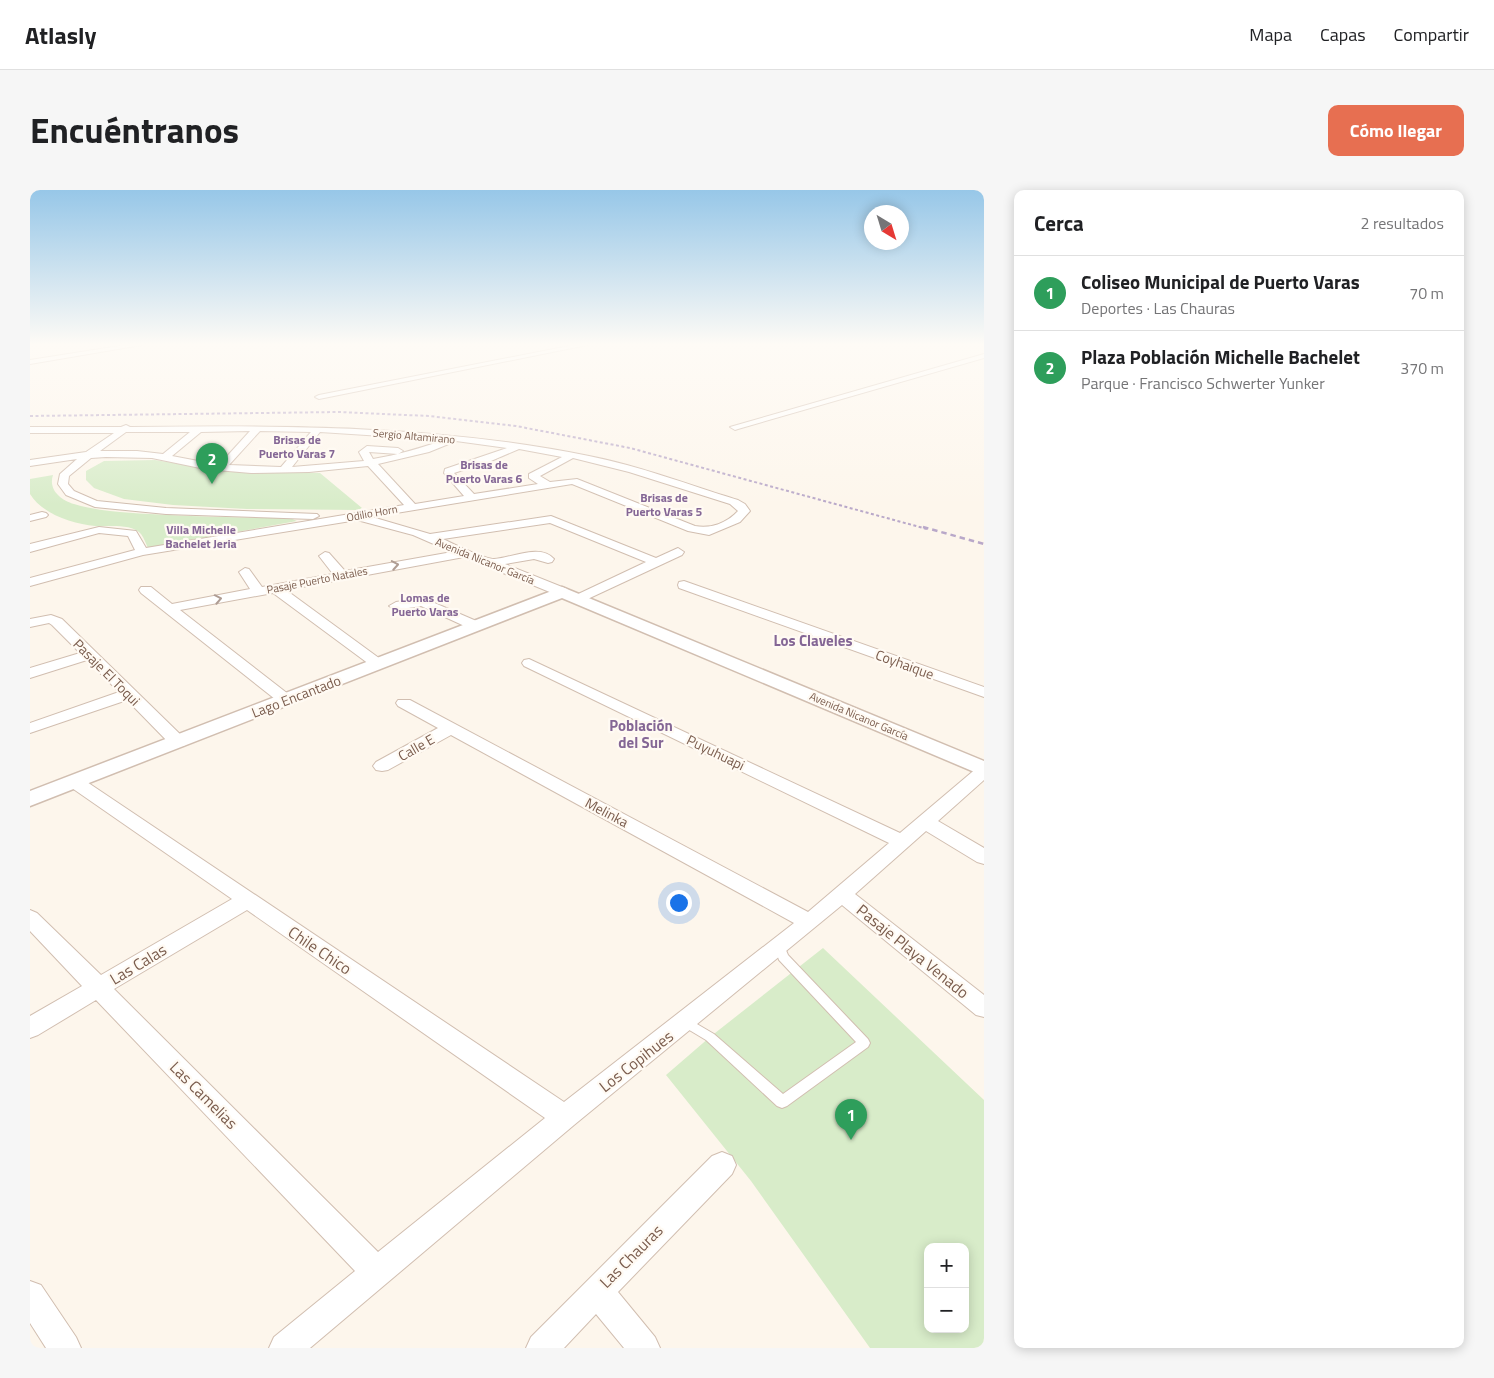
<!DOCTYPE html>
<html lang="es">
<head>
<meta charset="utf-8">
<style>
  :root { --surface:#fff; --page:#f6f6f6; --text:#202124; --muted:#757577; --line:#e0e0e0; --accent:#e76f51 }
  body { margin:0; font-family:"Titillium Web",sans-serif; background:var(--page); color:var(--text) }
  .controls { position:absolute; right:15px; bottom:15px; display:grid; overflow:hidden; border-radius:10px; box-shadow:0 2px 12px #0003 }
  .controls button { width:45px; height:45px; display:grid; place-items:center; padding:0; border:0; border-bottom:1px solid var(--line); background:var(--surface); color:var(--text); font:25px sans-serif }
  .compass { position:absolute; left:834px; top:15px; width:45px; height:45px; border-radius:50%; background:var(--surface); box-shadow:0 2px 12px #0003; rotate:142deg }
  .you { position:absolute; left:648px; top:712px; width:18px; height:18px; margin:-12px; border:4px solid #fff; border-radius:50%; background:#1a73e8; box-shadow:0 0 0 8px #1a73e833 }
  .badge { display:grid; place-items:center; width:32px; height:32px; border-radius:50%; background:var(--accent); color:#fff; font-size:16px; font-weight:700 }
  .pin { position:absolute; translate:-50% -41px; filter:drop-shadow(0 1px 2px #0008) }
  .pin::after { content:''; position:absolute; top:26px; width:18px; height:15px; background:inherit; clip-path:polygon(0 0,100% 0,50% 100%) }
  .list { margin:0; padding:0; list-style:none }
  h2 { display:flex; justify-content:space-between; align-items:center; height:65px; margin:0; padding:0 20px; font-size:21px }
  h2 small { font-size:16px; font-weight:400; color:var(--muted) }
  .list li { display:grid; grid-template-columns:32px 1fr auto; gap:15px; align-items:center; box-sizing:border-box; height:75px; padding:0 20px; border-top:1px solid var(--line) }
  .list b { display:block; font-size:19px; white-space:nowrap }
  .list p { margin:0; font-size:16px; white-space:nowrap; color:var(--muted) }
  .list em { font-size:16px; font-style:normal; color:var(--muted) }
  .map { position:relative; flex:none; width:954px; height:1158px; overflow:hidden; border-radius:10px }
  header { display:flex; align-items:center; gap:30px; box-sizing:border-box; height:70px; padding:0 25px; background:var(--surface); border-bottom:1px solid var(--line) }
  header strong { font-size:24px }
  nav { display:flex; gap:28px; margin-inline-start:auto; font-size:18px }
  .intro { display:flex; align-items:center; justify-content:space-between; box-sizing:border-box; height:120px; padding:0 30px }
  h1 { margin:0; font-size:35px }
  .button { padding:12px 22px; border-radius:10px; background:var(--accent); color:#fff; font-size:18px; font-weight:700 }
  main { display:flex; gap:30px; padding:0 30px }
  aside { flex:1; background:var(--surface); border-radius:10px; box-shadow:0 2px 12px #0003 }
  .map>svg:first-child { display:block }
</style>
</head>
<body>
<header>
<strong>Atlasly</strong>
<nav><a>Mapa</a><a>Capas</a><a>Compartir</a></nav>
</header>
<div class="intro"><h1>Encuéntranos</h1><a class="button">Cómo llegar</a></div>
<main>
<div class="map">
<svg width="954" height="1158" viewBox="0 0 954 1158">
  <rect width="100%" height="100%" fill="#fdf6ec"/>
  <path fill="#d8ecc9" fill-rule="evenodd" d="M125,270L187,280L290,283L332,318L328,320L217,319L143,315L94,309L64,298L56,290V281L74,271Z
    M23,285C18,300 31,310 44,314C74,323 108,323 139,325C179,327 220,328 260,328L267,331L118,358C116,354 114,348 111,344C101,333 78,337 65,336C43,334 12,324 0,304V289Z
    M793,758L954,910V1158H840L721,991L636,885L680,847ZM898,1057H935V1139H898Z"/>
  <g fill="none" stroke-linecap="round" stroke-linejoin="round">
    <g stroke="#d1beb0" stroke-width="2">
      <path id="service" d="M749,752L753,753L758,765L838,849L840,853L838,857L757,916L752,918L747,916L676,850L651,835L649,832L651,829L655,827L684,844L753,904L826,852L749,770L744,756L745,753Z"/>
    </g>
    <g stroke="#d1beb0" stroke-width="2">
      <path id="minor" d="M108,153H123L0,174V170Z
        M554,153H567L289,209L285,207L289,205Z
        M954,164V168L708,239L705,240L700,237Z
        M96,235L100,237C254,235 407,235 559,266C610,276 659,295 708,310L715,314L720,321L710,332L679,345L658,341L542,294L342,327L400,344L521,326L626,368L648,358L654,362L652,365L549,413L544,412L542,409L544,406L616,372L520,333L413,349C423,354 455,369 464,369C482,368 510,353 524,369L522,372L518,373L504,369L475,374L537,399L539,402L537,405H527L434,367L256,400L353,471L355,474L353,477H343L243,403L150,420L262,507L264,510L262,513H250L111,403L109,400L111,397H121L142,414L220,399L209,382L215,378L219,379L232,397L303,384L289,366L295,362L299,363L315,381L422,362L383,345L327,330L113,365L0,396V388L105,360L98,346L69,343L0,362V354L69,337L106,341L116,358L374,315L338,276L279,282L221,283L175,279L122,268L76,267L61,268L39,286L38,294L44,301L67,311L136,318L287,324L289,326L283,329L136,324L65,317L36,305L28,294L30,284L47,269L0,276V270L56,262L84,243H0V237H91ZM220,241L189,275L142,266L171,242ZM230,241L281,242L251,277L199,275ZM96,242H160L133,264L107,261H70ZM290,242L414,250C391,258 368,265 343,269L339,262L368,264L373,261L368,258L337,256L329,262L334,271L262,277ZM426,251L477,258L415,279L414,283L434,306L385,314L348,274L399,262ZM489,259L532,267L499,284V288L508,294L444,304L424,283L461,271ZM543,268L599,282L700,314L708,321C697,333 681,339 665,336L547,289L520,292L510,286Z
        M12,322L16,323L18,325L16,327L0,331V325Z
        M654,391L954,497V507L649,398L648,395L649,392Z
        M393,408L451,433L453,436L446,440L441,439L391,416L366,420L359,416L366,412Z
        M21,425L32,429L154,548L156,552L154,556H142L97,510L0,543V533L89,502L57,470L0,488V478L50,463L22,435L19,433L0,437V429Z
        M499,469L870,643L948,577L954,576V590L908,631L954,658V674L947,672L896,641L825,704L954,805V827L946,825L812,715L544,935L280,1158H239L244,1147L325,1081L66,810L8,845L0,848V826L52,796L0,741V720L7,723L71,785L202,709L39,596L36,592L39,588L45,587L51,588L534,912L764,733L421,545L358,580L352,581L346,580L343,576L346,572L408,538L368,516L366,513L368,510H380L778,722L859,653L494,476L492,473L494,470ZM217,720L515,928L348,1062L84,799Z
        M692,962L702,966L706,975L702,984L588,1102L625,1147L630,1158H594L566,1124L534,1158H496L501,1147L682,966Z
        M0,1091L11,1095L46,1147L51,1158H16L0,1133Z"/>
    </g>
    <g stroke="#d1beb0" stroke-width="3">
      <path id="tertiary" d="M532,397L954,571V586L532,408L0,616V601Z"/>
    </g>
    <use href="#service" fill="#fff" fill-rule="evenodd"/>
    <use href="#minor" fill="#fff" fill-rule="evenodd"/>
    <use href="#tertiary" fill="#fff" fill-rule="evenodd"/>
    <path stroke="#b9a8c9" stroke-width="2" stroke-dasharray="3 2.5" stroke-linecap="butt" d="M0,226L309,222L399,226L486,236L600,258L897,339"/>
    <path stroke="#b9a8c9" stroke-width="2.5" stroke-dasharray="5.5 4" stroke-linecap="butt" d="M893,337L954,354"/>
  </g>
  <defs><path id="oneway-chevron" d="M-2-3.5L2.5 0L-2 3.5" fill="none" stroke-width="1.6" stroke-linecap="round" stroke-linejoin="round" transform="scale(1.25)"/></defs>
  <g stroke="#af9d94">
    <use href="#oneway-chevron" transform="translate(365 375) rotate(-10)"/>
    <use href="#oneway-chevron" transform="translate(188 409) rotate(-11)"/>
  </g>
  <linearGradient id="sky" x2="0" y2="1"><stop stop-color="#97c7e8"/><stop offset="0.49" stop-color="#fefbf6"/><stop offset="1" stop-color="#fefbf6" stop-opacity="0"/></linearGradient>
  <rect width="954" height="315" fill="url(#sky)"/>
  <g text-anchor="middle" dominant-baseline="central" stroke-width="4.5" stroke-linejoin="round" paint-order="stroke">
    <g font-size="11" fill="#7a5c4d" stroke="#fffaf3">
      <text transform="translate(384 246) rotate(5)">Sergio Altamirano</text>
      <text transform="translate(342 323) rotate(-10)">Odilio Horn</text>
      <text transform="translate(455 371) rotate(22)">Avenida Nicanor García</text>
      <text transform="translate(287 390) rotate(-11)">Pasaje Puerto Natales</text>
      <text transform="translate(829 526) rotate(23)">Avenida Nicanor García</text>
    </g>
    <g font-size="12" font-weight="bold" fill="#846695" stroke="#fffaf3">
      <text x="267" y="249">Brisas de<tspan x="267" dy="14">Puerto Varas 7</tspan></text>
      <text x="454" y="274">Brisas de<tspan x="454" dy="14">Puerto Varas 6</tspan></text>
      <text x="634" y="307">Brisas de<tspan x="634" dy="14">Puerto Varas 5</tspan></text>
      <text x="171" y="339">Villa Michelle<tspan x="171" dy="14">Bachelet Jeria</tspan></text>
      <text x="395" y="407">Lomas de<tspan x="395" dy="14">Puerto Varas</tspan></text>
    </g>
    <g font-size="14" fill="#7a5c4d" stroke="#fffaf3">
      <text transform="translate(875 474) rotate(20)">Coyhaique</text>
      <text transform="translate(77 482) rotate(45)">Pasaje El Toqui</text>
      <text transform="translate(266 506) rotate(-21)">Lago Encantado</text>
      <text transform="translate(386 557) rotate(-30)">Calle E</text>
      <text transform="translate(686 562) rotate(26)">Puyuhuapi</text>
      <text transform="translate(577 622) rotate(28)">Melinka</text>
    </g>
    <g font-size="15" font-weight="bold" fill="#846695" stroke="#fffaf3">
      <text x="783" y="450">Los Claveles</text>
      <text x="611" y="535">Población<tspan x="611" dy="17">del Sur</tspan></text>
    </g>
    <g font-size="16" fill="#7a5c4d" stroke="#fffaf3">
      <text transform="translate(290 760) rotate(34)">Chile Chico</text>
      <text transform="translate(883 761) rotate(39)">Pasaje Playa Venado</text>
      <text transform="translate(108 774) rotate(-31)">Las Calas</text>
      <text transform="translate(606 871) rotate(-38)">Los Copihues</text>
      <text transform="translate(174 905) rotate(45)">Las Camelias</text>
      <text transform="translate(601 1066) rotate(-45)">Las Chauras</text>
    </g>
  </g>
</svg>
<div class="controls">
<button>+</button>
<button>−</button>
</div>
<svg class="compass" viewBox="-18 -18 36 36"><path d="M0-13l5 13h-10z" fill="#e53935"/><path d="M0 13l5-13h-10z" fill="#757577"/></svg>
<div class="you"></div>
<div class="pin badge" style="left:821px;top:950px;background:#2e9e5b">1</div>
<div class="pin badge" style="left:182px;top:294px;background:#2e9e5b">2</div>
</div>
<aside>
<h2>Cerca<small>2 resultados</small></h2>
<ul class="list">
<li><span class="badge" style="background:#2e9e5b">1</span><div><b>Coliseo Municipal de Puerto Varas</b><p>Deportes · Las Chauras</p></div><em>70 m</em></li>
<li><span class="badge" style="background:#2e9e5b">2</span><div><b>Plaza Población Michelle Bachelet</b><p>Parque · Francisco Schwerter Yunker</p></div><em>370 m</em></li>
</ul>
</aside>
</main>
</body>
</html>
